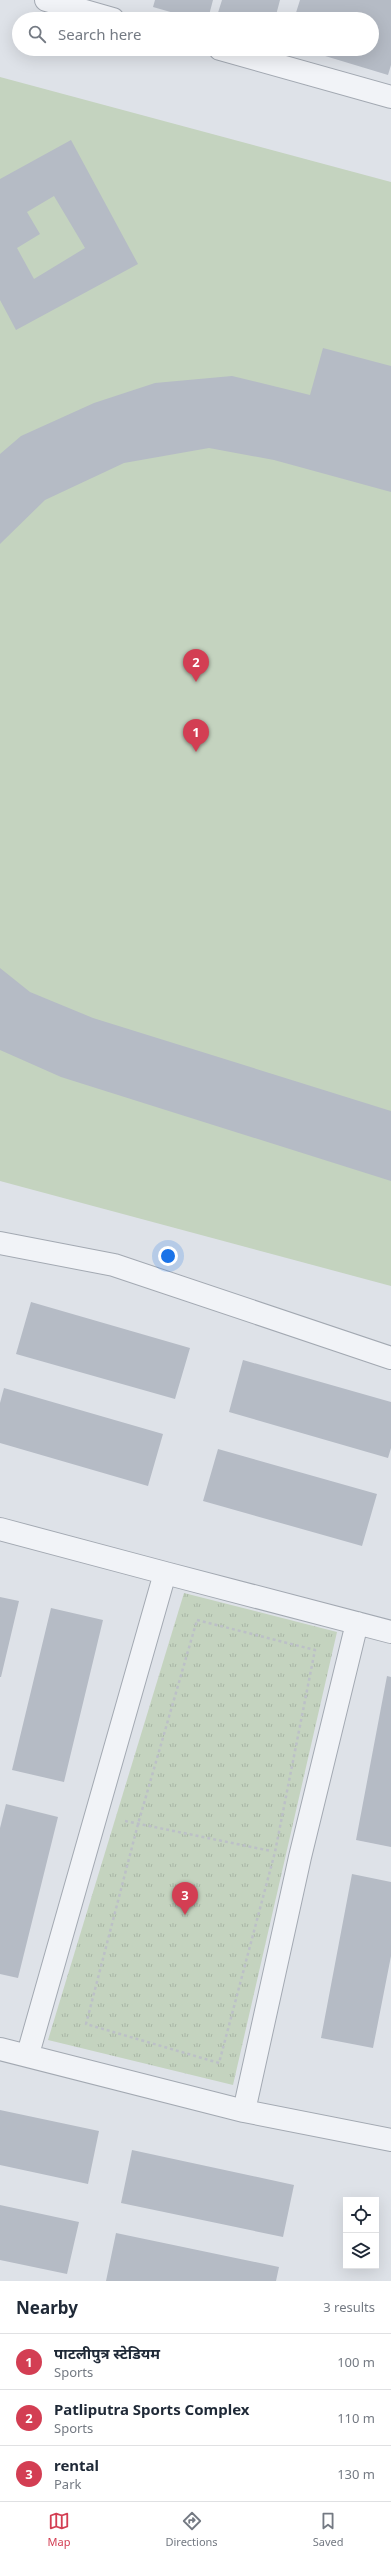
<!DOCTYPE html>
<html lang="en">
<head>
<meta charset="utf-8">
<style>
  :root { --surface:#fff; --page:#f2f2f3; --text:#1f2937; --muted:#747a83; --line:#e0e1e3; --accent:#d33e53 }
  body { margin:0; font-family:"Noto Sans","Noto Sans Devanagari",sans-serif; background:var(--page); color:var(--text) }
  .controls { position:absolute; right:12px; bottom:12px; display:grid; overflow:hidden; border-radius:0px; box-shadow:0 4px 16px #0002 }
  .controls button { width:36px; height:36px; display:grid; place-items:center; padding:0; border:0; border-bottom:1px solid var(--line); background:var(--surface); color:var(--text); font:20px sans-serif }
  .you { position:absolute; left:168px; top:1256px; width:14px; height:14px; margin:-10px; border:3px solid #fff; border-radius:50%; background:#1a73e8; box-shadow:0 0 0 6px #1a73e833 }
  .badge { display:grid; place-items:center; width:26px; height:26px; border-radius:50%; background:var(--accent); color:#fff; font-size:13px; font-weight:700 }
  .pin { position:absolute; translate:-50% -33px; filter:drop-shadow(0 1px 2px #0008) }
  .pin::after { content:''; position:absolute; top:21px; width:14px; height:12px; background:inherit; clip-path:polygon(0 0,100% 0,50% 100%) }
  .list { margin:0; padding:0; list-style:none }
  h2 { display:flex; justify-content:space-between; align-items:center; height:52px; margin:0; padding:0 16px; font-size:17px }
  h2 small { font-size:13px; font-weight:400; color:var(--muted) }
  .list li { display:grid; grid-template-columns:26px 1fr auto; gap:12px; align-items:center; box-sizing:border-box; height:56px; padding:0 16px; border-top:1px solid var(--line) }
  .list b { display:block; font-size:15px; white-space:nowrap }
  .list p { margin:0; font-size:13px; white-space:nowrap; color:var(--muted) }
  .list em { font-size:13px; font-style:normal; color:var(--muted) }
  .icon { flex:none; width:22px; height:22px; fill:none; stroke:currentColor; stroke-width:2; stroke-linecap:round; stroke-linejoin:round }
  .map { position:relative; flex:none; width:391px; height:2281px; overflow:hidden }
  .search { position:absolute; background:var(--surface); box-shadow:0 4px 16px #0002; left:12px; right:12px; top:12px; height:44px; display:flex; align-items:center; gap:10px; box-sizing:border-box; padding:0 14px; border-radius:22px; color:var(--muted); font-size:15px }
  .sheet { height:220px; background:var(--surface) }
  nav { display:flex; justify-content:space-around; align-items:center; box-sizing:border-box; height:56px; border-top:1px solid var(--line); background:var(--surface); font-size:11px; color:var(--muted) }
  nav a { display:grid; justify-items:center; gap:2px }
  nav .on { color:var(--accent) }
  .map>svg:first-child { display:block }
</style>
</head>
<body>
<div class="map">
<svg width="391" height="2281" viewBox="0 0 391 2281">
  <defs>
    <pattern id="park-tufts" width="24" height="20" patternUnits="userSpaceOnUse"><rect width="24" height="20" fill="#c4d3bf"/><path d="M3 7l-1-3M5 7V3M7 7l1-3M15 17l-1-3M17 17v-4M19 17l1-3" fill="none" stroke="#a8b5a5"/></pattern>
  </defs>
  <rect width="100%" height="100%" fill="#dee2e8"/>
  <path fill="url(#park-tufts)" d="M184,1593L337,1632L233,2085L48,2040Z"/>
  <path fill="#c4d3bf" d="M0,77L391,182V1286L0,1181Z"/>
  <path fill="#b5bbc5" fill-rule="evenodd" d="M155,0H213L208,19H195L153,7Z
    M222,0H280L275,19H216Z
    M300,0H391V65L388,75L302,49H372V19H294Z
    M71,140L138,264L16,330L0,300V179ZM54,196L85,248L34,279L17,248L40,234L27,212Z
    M323,348L391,366V492L274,460L209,448L124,463L45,500L0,544V454L21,436L94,403L155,383L232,376L310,395Z
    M0,968L30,992L93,1018L391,1111V1181L61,1077L0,1050Z
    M31,1302L190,1348L175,1399L16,1354Z
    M243,1360L391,1402V1448L388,1458L229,1412Z
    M4,1388L163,1434L148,1486L0,1443V1403Z
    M218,1449L377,1494L362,1546L203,1501Z
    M0,1597L19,1601L1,1677H0Z
    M51,1608L103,1620L64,1782L12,1770Z
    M387,1676L391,1677V1847L356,1840Z
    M6,1804L58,1817L18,1978L0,1974V1828Z
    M352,1874L391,1882V1956L373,2048L321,2038Z
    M0,2110L99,2131L88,2184L0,2165Z
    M132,2150L294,2185L283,2237L121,2203Z
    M0,2205L79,2222L67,2274L0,2260Z
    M116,2233L279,2267L276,2281H106Z"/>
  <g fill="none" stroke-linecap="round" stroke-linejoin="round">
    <g stroke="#a3a9b2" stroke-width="24">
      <path id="minor" d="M46,0L113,19
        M220,49L391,97
        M0,1243L114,1265L391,1358
        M0,1529L165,1573
        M0,2049L244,2111L391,2140
        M28,2054L165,1573L391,1632
        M244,2111L300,1857L357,1623"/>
    </g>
    <path stroke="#bcc0c7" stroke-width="2.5" stroke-dasharray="3 3" stroke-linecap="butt" d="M197,1620L315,1650L275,1852L219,2063L86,2024L138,1824Z
      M125,1821L271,1851"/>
    <use href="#minor" stroke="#f1f3f7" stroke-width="22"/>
  </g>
</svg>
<div class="controls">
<button><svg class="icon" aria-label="locate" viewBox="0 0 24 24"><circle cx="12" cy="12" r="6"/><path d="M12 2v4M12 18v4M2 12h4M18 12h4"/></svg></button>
<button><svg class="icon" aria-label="layers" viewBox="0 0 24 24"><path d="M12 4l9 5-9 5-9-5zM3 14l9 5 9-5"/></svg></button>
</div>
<div class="you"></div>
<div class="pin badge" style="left:196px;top:752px">1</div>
<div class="pin badge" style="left:196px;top:682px">2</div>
<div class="pin badge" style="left:185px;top:1915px">3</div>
<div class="search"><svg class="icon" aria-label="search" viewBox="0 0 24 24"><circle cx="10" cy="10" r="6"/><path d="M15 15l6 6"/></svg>Search here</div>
</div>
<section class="sheet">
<h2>Nearby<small>3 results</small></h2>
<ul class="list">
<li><span class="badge">1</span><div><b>पाटलीपुत्र स्टेडियम</b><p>Sports</p></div><em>100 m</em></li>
<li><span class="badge">2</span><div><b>Patliputra Sports Complex</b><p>Sports</p></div><em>110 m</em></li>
<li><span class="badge">3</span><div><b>rental</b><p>Park</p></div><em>130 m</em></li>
</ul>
</section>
<nav>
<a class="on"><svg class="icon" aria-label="map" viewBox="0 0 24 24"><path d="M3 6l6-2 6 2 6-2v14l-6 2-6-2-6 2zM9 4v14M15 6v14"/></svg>Map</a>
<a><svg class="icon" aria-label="directions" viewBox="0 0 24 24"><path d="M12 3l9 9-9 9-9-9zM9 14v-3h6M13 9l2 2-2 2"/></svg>Directions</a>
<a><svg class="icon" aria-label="saved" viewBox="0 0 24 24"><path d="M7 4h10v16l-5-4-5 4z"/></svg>Saved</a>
</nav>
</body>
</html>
